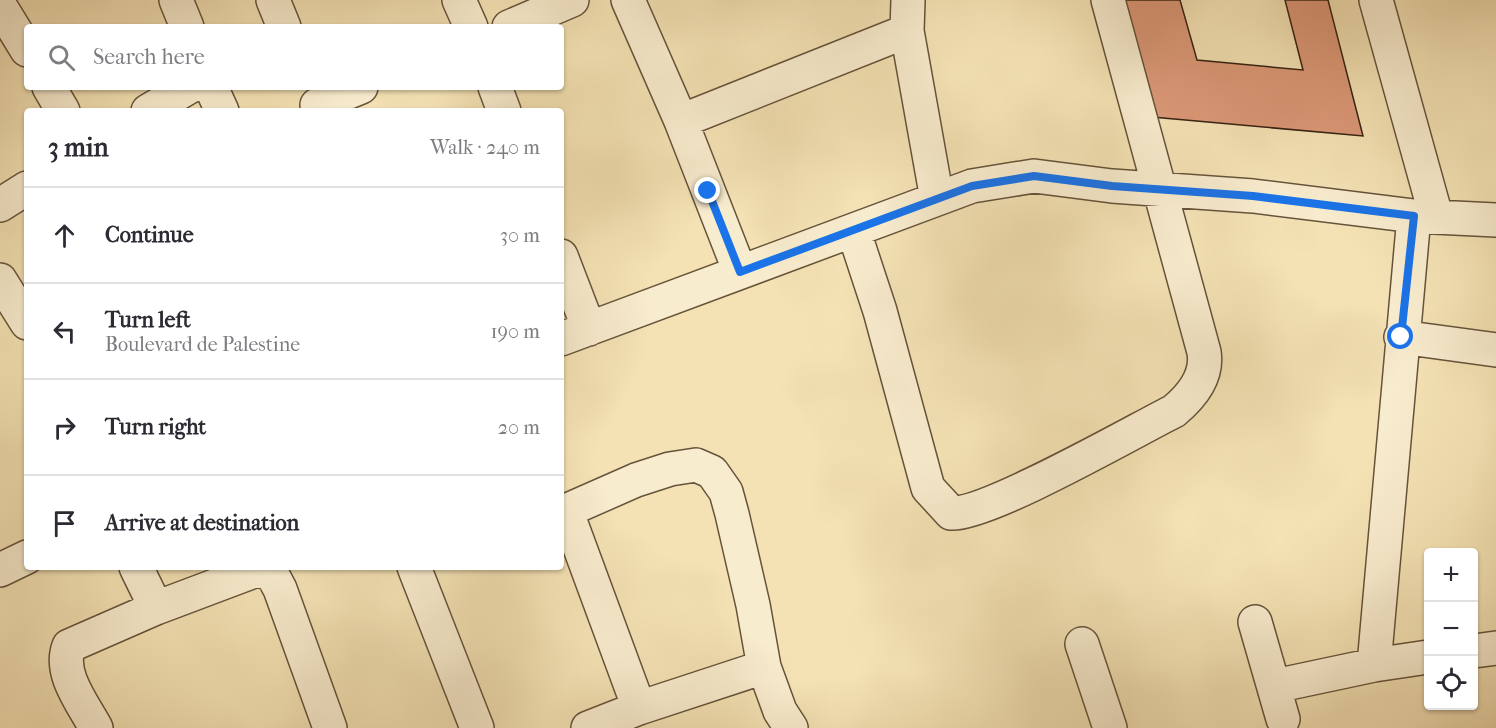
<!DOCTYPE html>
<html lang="en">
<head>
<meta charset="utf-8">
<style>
  :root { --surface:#fff; --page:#f2f2f3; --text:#2b2b33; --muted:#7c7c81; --line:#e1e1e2 }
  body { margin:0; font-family:"IM FELL French Canon",serif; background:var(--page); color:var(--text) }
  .controls { position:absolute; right:18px; bottom:18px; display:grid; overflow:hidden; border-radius:6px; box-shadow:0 2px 4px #0004 }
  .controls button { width:54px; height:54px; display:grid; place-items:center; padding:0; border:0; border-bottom:2px solid var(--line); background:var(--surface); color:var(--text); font:30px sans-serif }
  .stop { position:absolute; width:18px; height:18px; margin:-14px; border:4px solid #1a73e8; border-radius:50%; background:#fff }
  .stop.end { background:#1a73e8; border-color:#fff; box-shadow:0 2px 6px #0008 }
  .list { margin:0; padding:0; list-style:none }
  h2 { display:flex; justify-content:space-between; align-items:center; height:78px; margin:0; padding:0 24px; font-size:26px }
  h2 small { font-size:20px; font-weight:400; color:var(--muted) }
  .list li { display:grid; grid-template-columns:39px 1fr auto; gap:18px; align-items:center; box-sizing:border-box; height:96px; padding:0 24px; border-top:2px solid var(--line) }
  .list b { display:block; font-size:22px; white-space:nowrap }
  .list p { margin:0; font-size:20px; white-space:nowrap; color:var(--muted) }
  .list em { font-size:20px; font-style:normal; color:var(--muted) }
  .icon { flex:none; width:33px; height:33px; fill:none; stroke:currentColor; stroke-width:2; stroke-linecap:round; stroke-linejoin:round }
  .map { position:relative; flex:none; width:1496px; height:728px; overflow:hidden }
  .search { position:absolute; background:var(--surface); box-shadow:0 2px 4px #0004; left:24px; top:24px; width:540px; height:66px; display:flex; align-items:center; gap:15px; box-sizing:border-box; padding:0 21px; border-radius:6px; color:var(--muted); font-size:22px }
  .panel { position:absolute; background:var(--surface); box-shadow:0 2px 4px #0004; left:24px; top:108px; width:540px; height:462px; border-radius:6px }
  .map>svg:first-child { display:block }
</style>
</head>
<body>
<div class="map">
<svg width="1496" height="728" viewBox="0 0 1496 728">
  <rect width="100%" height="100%" fill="#f4e2b4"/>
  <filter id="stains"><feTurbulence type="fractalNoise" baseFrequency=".00333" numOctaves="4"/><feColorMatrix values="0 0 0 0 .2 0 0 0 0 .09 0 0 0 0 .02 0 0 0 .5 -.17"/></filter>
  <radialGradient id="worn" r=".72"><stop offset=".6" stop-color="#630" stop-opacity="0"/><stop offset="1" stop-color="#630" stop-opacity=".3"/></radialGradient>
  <path fill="#db9877" stroke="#372313" stroke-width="1.5" d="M1120,0H1180L1197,60L1303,70L1285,0H1328L1363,136L1152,117Z"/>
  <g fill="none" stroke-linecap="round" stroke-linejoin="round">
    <g stroke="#66533b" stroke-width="36">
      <path id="minor" d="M176,0L187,27
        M273,0L284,27
        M459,0L471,27
        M628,0L681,121L740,272
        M908,0L907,31L937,199
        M1376,0L1436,216
        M0,6L27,50
        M509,27L572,0
        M49,87L63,111
        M211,87L222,111
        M495,87L504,111
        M317,105L361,87
        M148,111L189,87
        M681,121L907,31
        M0,205L27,188
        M854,232L880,311L928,488L951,513C986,516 1134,431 1174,411C1192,396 1208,376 1204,352L1108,0
        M561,256L589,329
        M0,280L27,323
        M1401,337L1496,350
        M561,339L972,186L1034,176L1112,186L1253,196L1414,216L1496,220
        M566,510L639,708
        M561,513L636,480L670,469L696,465L712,472L726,492L732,514L753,605L764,667L780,711L791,728
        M136,567L156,608
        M414,567L477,728
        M0,570L27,557
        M1255,622L1283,719
        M1082,644L1110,728
        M1474,651L1496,648
        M1374,665L1414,216
        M1275,686L1374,665L1428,657
        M96,728C83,704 58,673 69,646L156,608L257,570L272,574L280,589L330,728
        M588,728L639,708L764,667"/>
    </g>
    <use href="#minor" stroke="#f8ecce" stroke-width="33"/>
  </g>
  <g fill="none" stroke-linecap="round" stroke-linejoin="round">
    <path stroke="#1a73e8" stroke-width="8" d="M708,191L740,272L972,186L1034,176L1112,186L1253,196L1414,216L1401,337"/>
  </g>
  <rect width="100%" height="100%" filter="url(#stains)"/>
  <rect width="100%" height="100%" fill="url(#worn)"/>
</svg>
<div class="controls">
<button>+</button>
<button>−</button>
<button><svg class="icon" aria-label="locate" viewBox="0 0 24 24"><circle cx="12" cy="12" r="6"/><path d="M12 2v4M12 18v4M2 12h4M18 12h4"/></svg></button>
</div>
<div class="stop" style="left:1401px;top:337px"></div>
<div class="stop end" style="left:708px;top:191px"></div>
<div class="search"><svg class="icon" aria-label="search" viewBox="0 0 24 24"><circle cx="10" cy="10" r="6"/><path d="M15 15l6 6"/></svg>Search here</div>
<section class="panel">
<h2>3 min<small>Walk · 240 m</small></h2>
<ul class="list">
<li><svg class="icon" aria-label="ahead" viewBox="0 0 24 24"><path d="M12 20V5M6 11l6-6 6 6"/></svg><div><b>Continue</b></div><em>30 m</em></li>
<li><svg class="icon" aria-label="left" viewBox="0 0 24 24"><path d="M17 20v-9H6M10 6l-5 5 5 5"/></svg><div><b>Turn left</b><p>Boulevard de Palestine</p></div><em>190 m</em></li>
<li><svg class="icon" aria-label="right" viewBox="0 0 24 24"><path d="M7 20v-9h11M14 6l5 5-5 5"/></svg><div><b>Turn right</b></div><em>20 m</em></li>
<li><svg class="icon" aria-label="arrive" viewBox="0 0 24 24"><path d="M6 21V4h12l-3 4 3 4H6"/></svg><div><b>Arrive at destination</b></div></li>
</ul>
</section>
</div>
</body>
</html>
